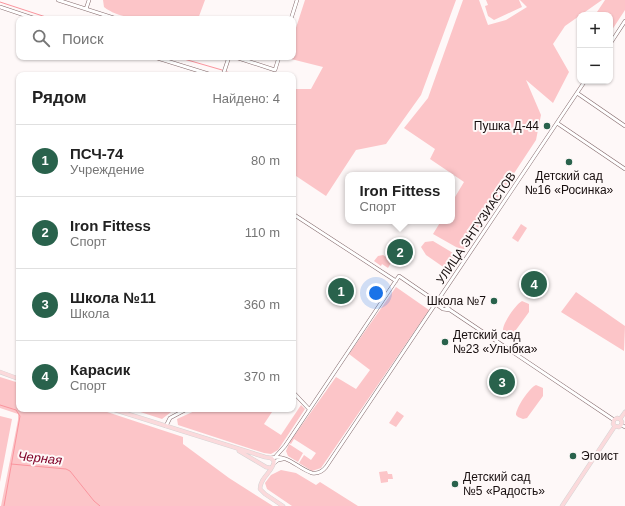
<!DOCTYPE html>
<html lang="ru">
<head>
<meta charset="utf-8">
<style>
  :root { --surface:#fff; --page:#f6f6f6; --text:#222; --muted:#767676; --line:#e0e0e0; --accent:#29624c }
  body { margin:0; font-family:Helvetica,sans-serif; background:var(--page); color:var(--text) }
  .controls { position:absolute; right:12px; top:12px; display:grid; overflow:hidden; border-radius:8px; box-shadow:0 1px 3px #0004 }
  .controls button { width:36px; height:36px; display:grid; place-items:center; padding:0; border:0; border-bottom:1px solid var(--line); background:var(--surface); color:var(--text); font:20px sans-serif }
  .you { position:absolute; left:376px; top:293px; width:14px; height:14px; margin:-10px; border:3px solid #fff; border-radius:50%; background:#1a73e8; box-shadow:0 0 0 6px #1a73e833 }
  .badge { display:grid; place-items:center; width:26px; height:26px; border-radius:50%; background:var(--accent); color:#fff; font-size:13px; font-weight:700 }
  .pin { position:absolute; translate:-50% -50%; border:2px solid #fff; box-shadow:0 1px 4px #0006 }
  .popup { position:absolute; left:345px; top:172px; width:110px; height:52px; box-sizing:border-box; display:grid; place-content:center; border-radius:8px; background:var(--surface); filter:drop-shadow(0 1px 3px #0005); font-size:13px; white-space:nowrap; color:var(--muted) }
  .popup b { font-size:15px; color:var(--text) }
  .popup::after { content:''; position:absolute; left:50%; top:100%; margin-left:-8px; border:8px solid transparent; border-top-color:var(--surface) }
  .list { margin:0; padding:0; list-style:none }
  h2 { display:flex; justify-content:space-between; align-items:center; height:52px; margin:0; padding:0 16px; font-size:17px }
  h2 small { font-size:13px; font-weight:400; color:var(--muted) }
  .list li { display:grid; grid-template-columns:26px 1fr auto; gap:12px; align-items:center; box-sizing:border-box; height:72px; padding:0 16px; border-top:1px solid var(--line) }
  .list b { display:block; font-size:15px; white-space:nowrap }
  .list p { margin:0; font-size:13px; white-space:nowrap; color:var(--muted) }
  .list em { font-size:13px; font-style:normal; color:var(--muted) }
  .icon { flex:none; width:22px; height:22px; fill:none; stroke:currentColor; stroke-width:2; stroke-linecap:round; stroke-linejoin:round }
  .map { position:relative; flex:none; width:625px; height:506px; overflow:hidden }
  .search { position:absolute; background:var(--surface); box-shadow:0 1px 3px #0004; left:16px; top:16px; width:280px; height:44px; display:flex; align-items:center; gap:10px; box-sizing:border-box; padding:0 14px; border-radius:8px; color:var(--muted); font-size:15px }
  .panel { position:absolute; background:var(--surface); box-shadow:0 1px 3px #0004; left:16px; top:72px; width:280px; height:340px; border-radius:8px }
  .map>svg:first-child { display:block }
</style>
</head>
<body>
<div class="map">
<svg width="625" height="506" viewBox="0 0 625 506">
  <rect width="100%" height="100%" fill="#fef8f8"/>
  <path fill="#fcc5c8" d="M103,0H205L198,19C171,19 125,24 104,7Z
    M305,0H456L421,95L386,144L356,150L326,196L293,174V89H311L323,67L287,58L293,57V37Z
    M463,0H479L488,25L506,20L527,7L520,0H602L565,26L553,44L569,72L553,103L526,80L541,115L536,140L463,251L433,234L441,221H452V202L464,182L430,159L435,149L404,128L428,98Z
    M486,0H519L522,7L494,20L488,16L485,6L488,5Z
    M605,0H625V10L610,33V15H595Z
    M521,224L527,228L518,242L512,238Z
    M433,241L458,256L449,271L426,255L421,247L425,242Z
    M383,255L392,261L388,268L382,264L381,266L374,261L378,256Z
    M396,287L429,310L321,468L312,471L299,463L304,455L311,460L316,453L294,439L291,444L289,443L336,377L356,389L370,370L349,354Z
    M576,292L625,326L624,351L561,312Z
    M522,301L529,304V312L513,334L509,335L504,333L503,331C502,324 516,304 522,301Z
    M0,377L19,383V409H98L183,437V444L229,478L273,506H1L18,420V414L0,408Z
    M536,385L543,388V396L527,418L523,419L518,417L516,415C516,408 529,388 536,385Z
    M301,405L305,409L278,450L271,454L264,453L178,425L177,419L199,409H274L264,424L281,435Z
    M131,409H175L162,419Z
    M397,411L404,416L396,427L389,423Z
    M0,416L12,419L0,482Z
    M289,444L303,453L298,462L288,456L286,451Z
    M281,470L296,473L316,485L320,482L358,506H292L267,489L265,483L271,475Z
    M387,471L388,474H392L393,479H388V482L381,483L379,472Z"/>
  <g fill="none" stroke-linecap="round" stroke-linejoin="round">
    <path stroke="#fa959e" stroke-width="1" d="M0,2L52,19
      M177,57L222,70
      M227,72L237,75
      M0,405L16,410L20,416L4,506
      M11,464L66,469L70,471L94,501L100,506"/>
    <g stroke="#846a6c" stroke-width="4">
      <path id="minor" d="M58,0L117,19
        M0,7L36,19
        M86,9L89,0
        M291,19L297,0
        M610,44L625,21
        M154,57L212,75
        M235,57L275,70L279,57
        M223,75L229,57
        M577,93L625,126
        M557,123L625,169
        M293,214L396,281
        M438,300L445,305L450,310L614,420
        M436,304L443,309L450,310
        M293,392L309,409
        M621,425L625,427
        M166,426L170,418L187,409
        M276,456L285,446L399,276L437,302
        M271,458C288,454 297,468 312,473C318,474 322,472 326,467L585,81
        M274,463L278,460L283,459"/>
    </g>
    <g stroke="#d5d4d4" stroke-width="4.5">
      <path id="major" d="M0,372L19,379
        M112,409L265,457L271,458L274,461C274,471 260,477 260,489L265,494L283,506
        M620,419L625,412
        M615,426L613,424L614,420L617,418L620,419
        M615,426L619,427L621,425L622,422L620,419
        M239,451L266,467L271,468
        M562,506L615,426"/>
    </g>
    <use href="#minor" stroke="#fff" stroke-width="3"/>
    <use href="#major" stroke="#fbdadc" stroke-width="3.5"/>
  </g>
  <g fill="#29624c" stroke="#fef8f8" stroke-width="1.5">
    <circle cx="547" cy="126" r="4"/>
    <circle cx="569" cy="162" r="4"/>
    <circle cx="494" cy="301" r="4"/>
    <circle cx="445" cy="342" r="4"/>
    <circle cx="573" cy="456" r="4"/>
    <circle cx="455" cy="484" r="4"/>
  </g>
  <g text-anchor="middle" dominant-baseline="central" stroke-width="4" stroke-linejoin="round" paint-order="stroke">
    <g font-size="12" fill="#170e0e" stroke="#fef8f8" text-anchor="start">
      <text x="539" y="126" text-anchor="end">Пушка Д-44</text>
      <text x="569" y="176" text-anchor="middle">Детский сад<tspan x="569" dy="14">№16 «Росинка»</tspan></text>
      <text x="486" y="301" text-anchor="end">Школа №7</text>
      <text x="453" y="335">Детский сад<tspan x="453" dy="14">№23 «Улыбка»</tspan></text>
      <text x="581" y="456">Эгоист</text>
      <text x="463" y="477">Детский сад<tspan x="463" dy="14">№5 «Радость»</tspan></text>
    </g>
    <g font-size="12" fill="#170e0e" stroke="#fef8f8">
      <text transform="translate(476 228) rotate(-56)">УЛИЦА ЭНТУЗИАСТОВ</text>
    </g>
    <g font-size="13" font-style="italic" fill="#800329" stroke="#fef8f8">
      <text transform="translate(40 458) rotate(6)">Черная</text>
    </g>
  </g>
</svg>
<div class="controls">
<button>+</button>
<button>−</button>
</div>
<div class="you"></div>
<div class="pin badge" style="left:341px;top:291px">1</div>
<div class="pin badge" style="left:400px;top:252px">2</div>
<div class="popup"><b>Iron Fittess</b>Спорт</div>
<div class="pin badge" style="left:502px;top:382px">3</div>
<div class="pin badge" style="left:534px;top:284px">4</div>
<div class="search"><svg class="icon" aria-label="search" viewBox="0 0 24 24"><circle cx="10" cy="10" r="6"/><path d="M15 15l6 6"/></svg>Поиск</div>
<section class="panel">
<h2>Рядом<small>Найдено: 4</small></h2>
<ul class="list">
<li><span class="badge">1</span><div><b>ПСЧ-74</b><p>Учреждение</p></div><em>80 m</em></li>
<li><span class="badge">2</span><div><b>Iron Fittess</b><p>Спорт</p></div><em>110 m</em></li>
<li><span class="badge">3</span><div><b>Школа №11</b><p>Школа</p></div><em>360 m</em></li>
<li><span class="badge">4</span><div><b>Карасик</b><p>Спорт</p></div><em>370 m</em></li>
</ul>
</section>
</div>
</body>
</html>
